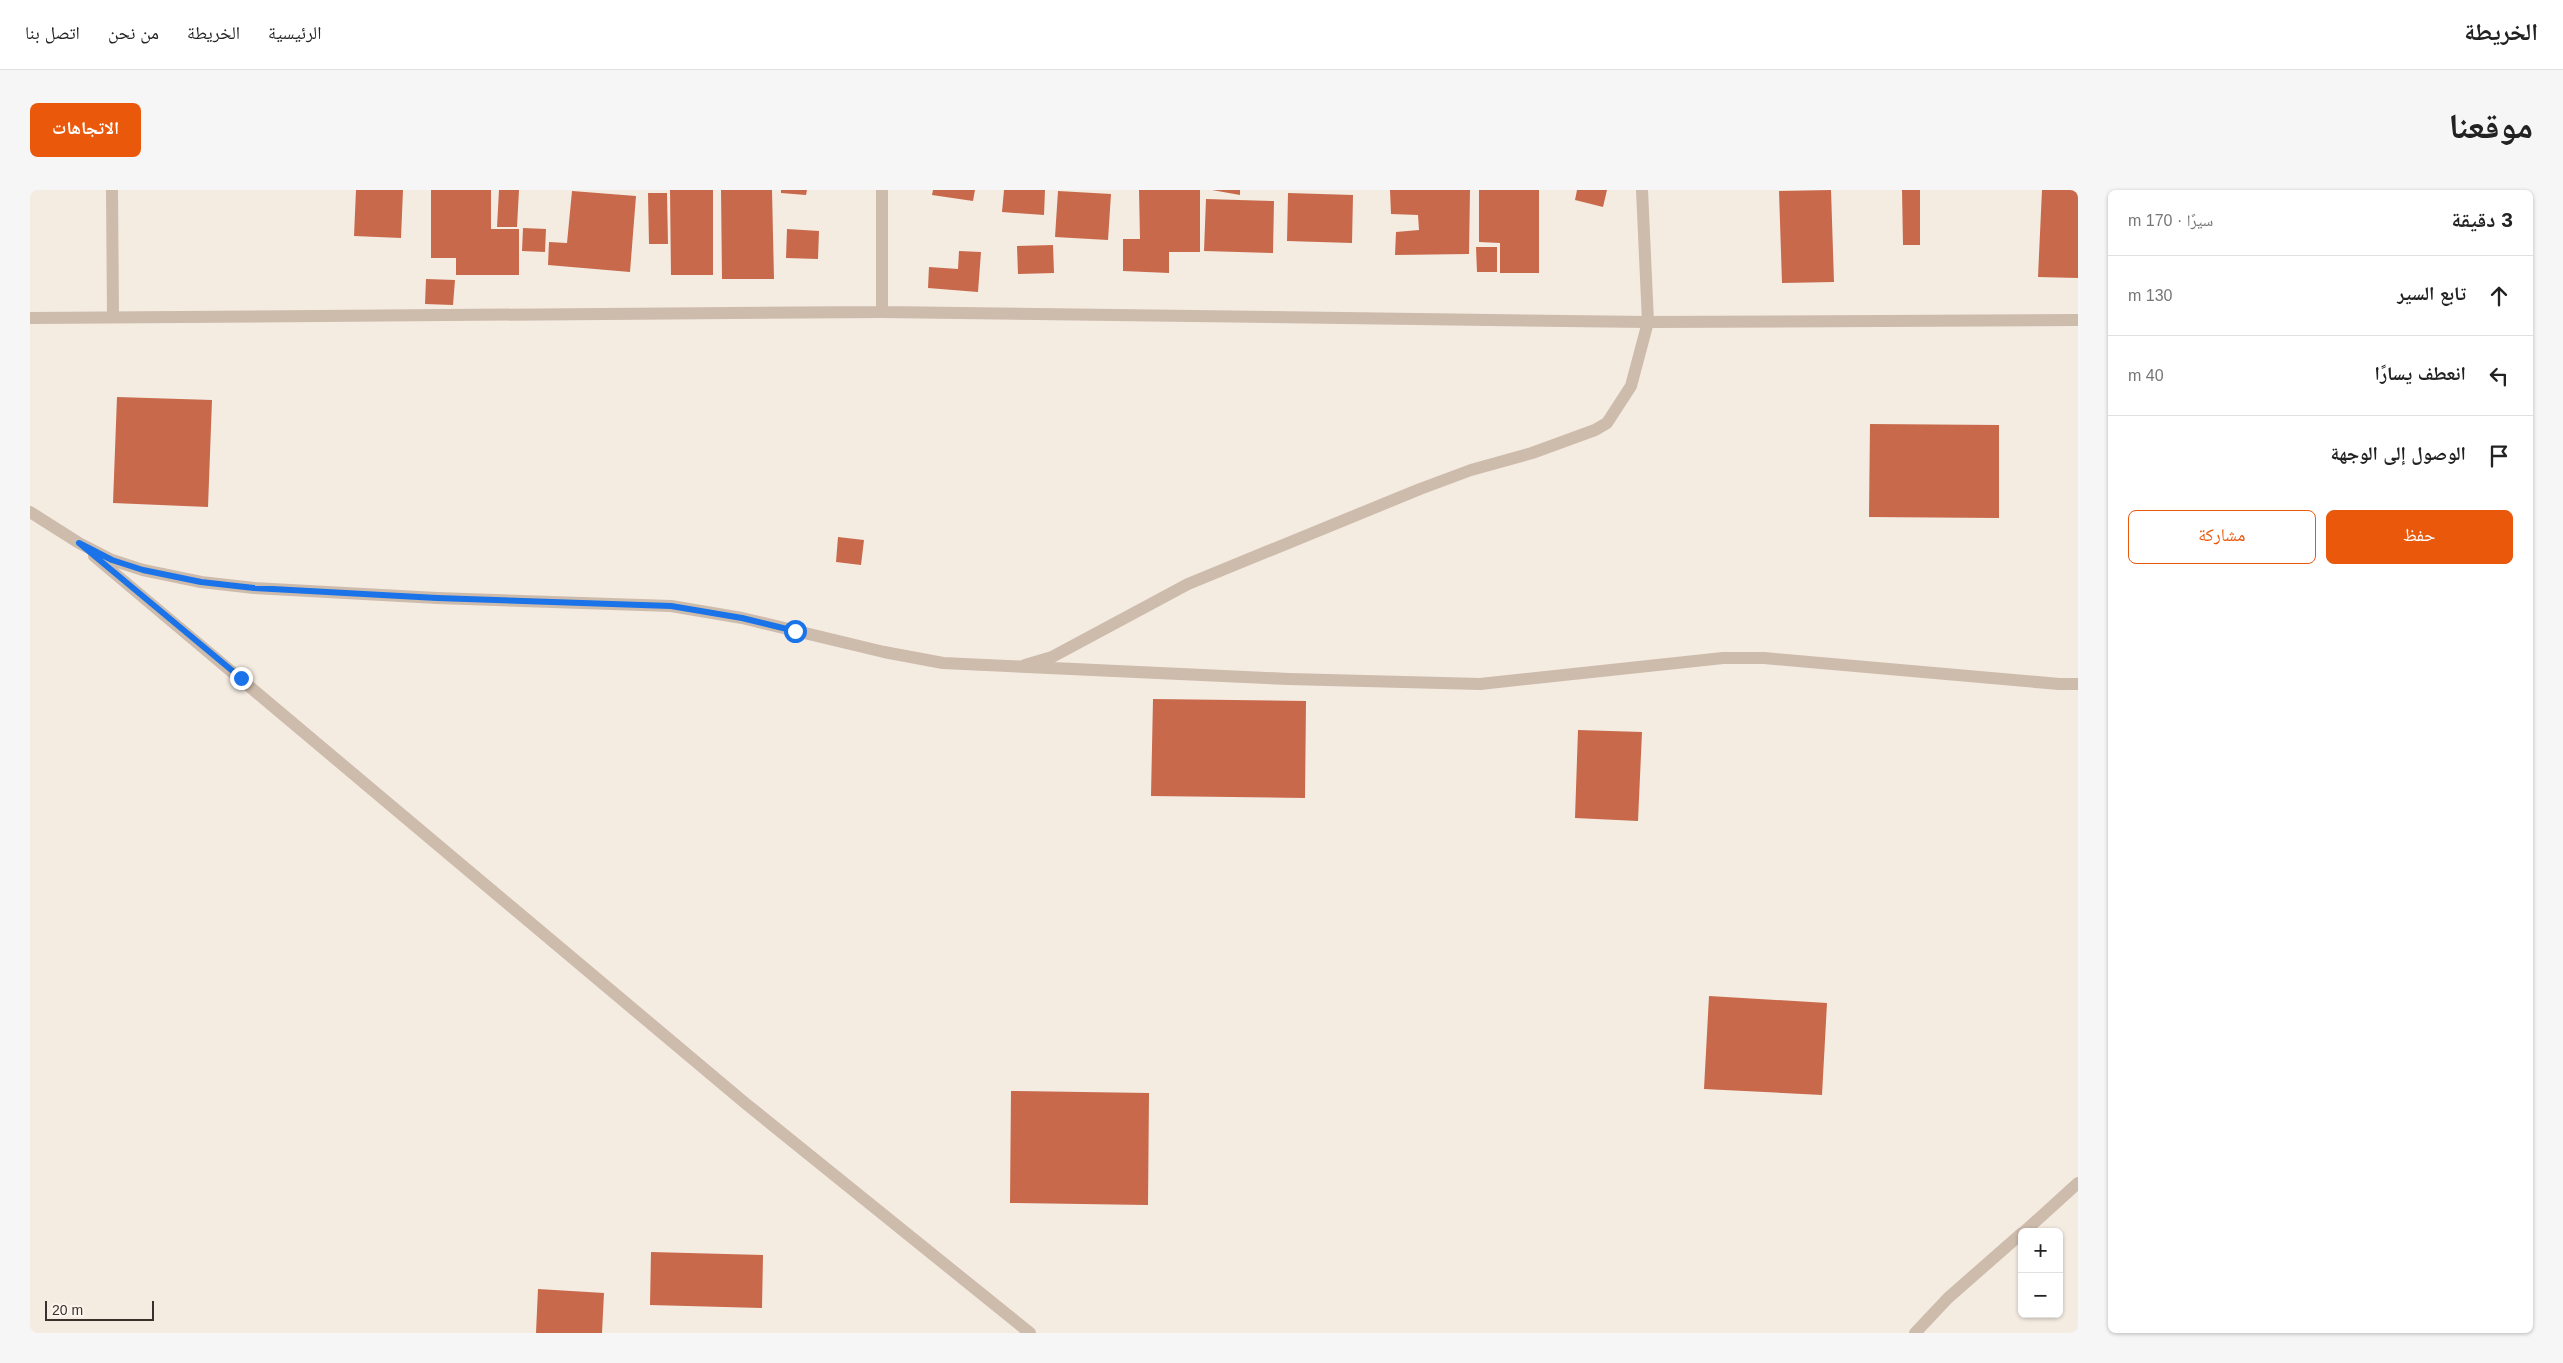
<!DOCTYPE html>
<html lang="ar">
<head>
<meta charset="utf-8">
<style>
  :root { --surface:#fff; --page:#f6f6f6; --text:#222; --muted:#767676; --line:#e0e0e0; --accent:#ea580c }
  body { margin:0; font-family:Helvetica,"Noto Naskh Arabic",sans-serif; background:var(--page); color:var(--text); direction:rtl }
  .controls { position:absolute; right:15px; bottom:15px; display:grid; overflow:hidden; border-radius:8px; box-shadow:0 1px 4px #0004 }
  .controls button { width:45px; height:45px; display:grid; place-items:center; padding:0; border:0; border-bottom:1px solid var(--line); background:var(--surface); color:var(--text); font:25px sans-serif }
  .scale { position:absolute; left:15px; bottom:12px; width:109px; box-sizing:border-box; padding-left:5px; border:2px solid #3b302b; border-top:0; font-size:14px; line-height:18px; white-space:nowrap; color:#3b302b; -webkit-text-stroke:4px #fbf5ee; paint-order:stroke }
  .stop { position:absolute; width:15px; height:15px; margin:-11px; border:4px solid #1a73e8; border-radius:50%; background:#fff }
  .stop.end { background:#1a73e8; border-color:#fff; box-shadow:0 1px 5px #0008 }
  .list { margin:0; padding:0; list-style:none }
  h2 { display:flex; justify-content:space-between; align-items:center; height:65px; margin:0; padding:0 20px; font-size:21px }
  h2 small { font-size:16px; font-weight:400; color:var(--muted) }
  .list li { display:grid; grid-template-columns:32px 1fr auto; gap:15px; align-items:center; box-sizing:border-box; height:80px; padding:0 20px; border-top:1px solid var(--line) }
  .list b { display:block; font-size:19px; white-space:nowrap }
  .list em { font-size:16px; font-style:normal; color:var(--muted) }
  .actions { display:flex; gap:10px; padding:15px 20px }
  .actions a { flex:1; padding:11px 0; border:1px solid var(--accent); border-radius:8px; text-align:center; font-size:18px; color:var(--accent) }
  .actions .main { background:var(--accent); color:#fff }
  .icon { flex:none; width:28px; height:28px; fill:none; stroke:currentColor; stroke-width:2; stroke-linecap:round; stroke-linejoin:round }
  .map { position:relative; flex:none; width:2048px; height:1143px; overflow:hidden; direction:ltr; border-radius:8px }
  header { display:flex; align-items:center; gap:30px; box-sizing:border-box; height:70px; padding:0 25px; background:var(--surface); border-bottom:1px solid var(--line) }
  header strong { font-size:24px }
  nav { display:flex; gap:28px; margin-inline-start:auto; font-size:18px }
  .intro { display:flex; align-items:center; justify-content:space-between; box-sizing:border-box; height:120px; padding:0 30px }
  h1 { margin:0; font-size:35px }
  .button { padding:12px 22px; border-radius:8px; background:var(--accent); color:#fff; font-size:18px; font-weight:700 }
  main { display:flex; gap:30px; padding:0 30px }
  aside { flex:1; background:var(--surface); border-radius:8px; box-shadow:0 1px 4px #0004 }
  .map>svg:first-child { display:block }
</style>
</head>
<body>
<header>
<strong>الخريطة</strong>
<nav><a>الرئيسية</a><a>الخريطة</a><a>من نحن</a><a>اتصل بنا</a></nav>
</header>
<div class="intro"><h1>موقعنا</h1><a class="button">الاتجاهات</a></div>
<main>
<aside>
<h2>3 دقيقة<small>سيرًا · 170 m</small></h2>
<ul class="list">
<li><svg class="icon" aria-label="ahead" viewBox="0 0 24 24"><path d="M12 20V5M6 11l6-6 6 6"/></svg><div><b>تابع السير</b></div><em>130 m</em></li>
<li><svg class="icon" aria-label="left" viewBox="0 0 24 24"><path d="M17 20v-9H6M10 6l-5 5 5 5"/></svg><div><b>انعطف يسارًا</b></div><em>40 m</em></li>
<li><svg class="icon" aria-label="arrive" viewBox="0 0 24 24"><path d="M6 21V4h12l-3 4 3 4H6"/></svg><div><b>الوصول إلى الوجهة</b></div></li>
</ul>
<div class="actions"><a class="main">حفظ</a><a>مشاركة</a></div>
</aside>
<div class="map">
<svg width="2048" height="1143" viewBox="0 0 2048 1143">
  <rect width="100%" height="100%" fill="#f4ebe1"/>
  <path fill="#c8694b" d="M326,0H373L371,48L324,46Z
    M401,0H461V39H489V85H426V68H401Z
    M469,0H489L487,37H467Z
    M640,0H683V85H641Z
    M691,0H742L744,89H692Z
    M751,0H777L776,5L751,3Z
    M903,0H945L943,11L902,5Z
    M974,0H1015L1014,25L972,22Z
    M1109,0H1170V62H1139V83L1093,81V49H1110Z
    M1182,0H1210V5Z
    M1360,0H1440L1439,64L1365,65L1366,42L1389,40L1388,25L1361,24Z
    M1449,0H1509V83H1470V53L1449,52Z
    M1547,0H1577L1573,17L1545,10Z
    M1801,0L1804,92L1752,93L1749,1Z
    M1872,0H1890V55H1873Z
    M2012,0H2048V88L2008,87Z
    M542,1L606,6L600,82L518,75L519,52L537,53Z
    M1028,1L1081,4L1078,50L1025,47Z
    M618,3H637L638,54H619Z
    M1258,3L1323,5L1322,53L1257,51Z
    M1176,9L1244,11L1243,63L1174,61Z
    M493,38L516,39L515,62L492,61Z
    M757,39L789,41L788,69L756,68Z
    M1023,55L1024,83L988,84L987,56Z
    M1446,57H1467V82H1447Z
    M929,61L951,62L948,102L898,98L899,77L928,79Z
    M396,89L425,90L423,115L395,114Z
    M87,207L182,210L178,317L83,313Z
    M1840,234L1969,235V328L1839,327Z
    M808,347L834,350L831,375L806,372Z
    M1123,509L1276,511L1275,608L1121,606Z
    M1548,540L1612,542L1608,631L1545,628Z
    M1679,806L1797,813L1792,905L1674,899Z
    M981,901L1119,903L1118,1015L980,1013Z
    M621,1062L733,1065L732,1118L620,1115Z
    M508,1099L574,1103L572,1143H506Z"/>
  <g fill="none" stroke-linecap="round" stroke-linejoin="round">
    <path stroke="#cdbbac" stroke-width="12" d="M82,0L83,127
      M852,0V122
      M0,128L852,122L1618,132L2048,130
      M0,322L49,353L82,370L113,380L171,392L224,398L407,408L641,416L712,428L854,462L913,473L1259,489L1450,494L1693,468H1734L2029,494H2048
      M64,366L715,913L1000,1143
      M995,475L1022,467L1158,394L1390,299L1441,280L1502,263L1565,240L1577,233L1601,196L1618,132L1612,0
      M1994,1042L2048,993
      M1885,1143L1918,1108L1992,1043"/>
  </g>
  <g fill="none" stroke-linecap="round" stroke-linejoin="round">
    <path stroke="#1a73e8" stroke-width="6" d="M211,488L49,353L82,370L113,380L171,392L224,398L407,408L641,416L712,428L765,441"/>
  </g>
</svg>
<div class="controls">
<button>+</button>
<button>−</button>
</div>
<div class="scale">20 m</div>
<div class="stop" style="left:765px;top:441px"></div>
<div class="stop end" style="left:211px;top:488px"></div>
</div>
</main>
</body>
</html>
